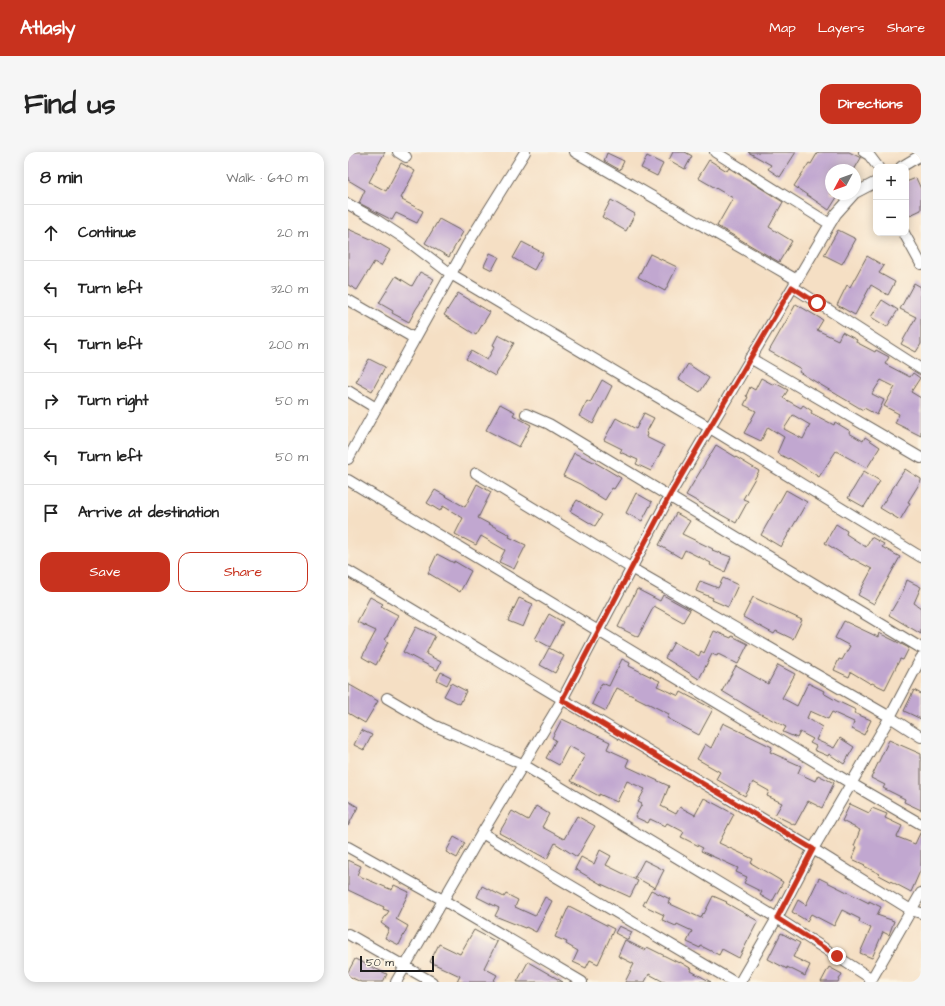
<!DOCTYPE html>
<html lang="en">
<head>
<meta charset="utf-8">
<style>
  :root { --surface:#fff; --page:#f6f6f6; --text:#222; --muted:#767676; --line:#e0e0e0; --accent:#c8321e }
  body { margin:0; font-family:"Architects Daughter",sans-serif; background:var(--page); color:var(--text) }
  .controls { position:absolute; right:12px; top:12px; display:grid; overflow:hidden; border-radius:8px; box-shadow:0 2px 10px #0003 }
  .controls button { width:36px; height:36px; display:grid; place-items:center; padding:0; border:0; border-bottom:1px solid var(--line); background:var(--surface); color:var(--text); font:20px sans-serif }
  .compass { position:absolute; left:477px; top:12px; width:36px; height:36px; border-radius:50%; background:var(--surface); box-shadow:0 2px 10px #0003; rotate:229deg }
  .scale { position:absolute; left:12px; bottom:10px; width:74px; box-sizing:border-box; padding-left:4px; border:2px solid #1c1c1c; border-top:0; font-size:11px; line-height:14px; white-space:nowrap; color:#1c1c1c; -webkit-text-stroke:3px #fcf5e5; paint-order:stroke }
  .stop { position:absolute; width:12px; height:12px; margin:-9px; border:3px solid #c8321e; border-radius:50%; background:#fff }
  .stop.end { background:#c8321e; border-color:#fff; box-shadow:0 1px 4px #0008 }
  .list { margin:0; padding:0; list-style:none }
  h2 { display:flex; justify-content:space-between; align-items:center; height:52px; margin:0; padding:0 16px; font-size:17px }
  h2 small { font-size:13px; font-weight:400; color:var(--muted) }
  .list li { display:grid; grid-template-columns:26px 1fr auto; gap:12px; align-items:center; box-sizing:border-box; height:56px; padding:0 16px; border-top:1px solid var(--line) }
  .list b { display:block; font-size:15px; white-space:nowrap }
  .list em { font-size:13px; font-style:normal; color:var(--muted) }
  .actions { display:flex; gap:8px; padding:12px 16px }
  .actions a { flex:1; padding:9px 0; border:1px solid var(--accent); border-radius:12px; text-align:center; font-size:14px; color:var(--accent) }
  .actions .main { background:var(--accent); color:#fff }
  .icon { flex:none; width:22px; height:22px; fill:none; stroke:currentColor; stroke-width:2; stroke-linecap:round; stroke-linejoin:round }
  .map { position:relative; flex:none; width:573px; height:830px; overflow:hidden; border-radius:12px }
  header { display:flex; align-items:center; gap:24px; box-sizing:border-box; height:56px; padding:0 20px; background:var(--accent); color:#fff }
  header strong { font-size:19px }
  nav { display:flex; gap:22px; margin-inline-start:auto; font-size:14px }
  .intro { display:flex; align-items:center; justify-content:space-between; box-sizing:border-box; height:96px; padding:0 24px }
  h1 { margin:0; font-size:28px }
  .button { padding:10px 18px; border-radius:12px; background:var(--accent); color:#fff; font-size:14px; font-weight:700 }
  main { display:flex; gap:24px; padding:0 24px }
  aside { flex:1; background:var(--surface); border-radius:12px; box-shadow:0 2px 10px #0003 }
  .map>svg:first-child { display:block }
</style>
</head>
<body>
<header>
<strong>Atlasly</strong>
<nav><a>Map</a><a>Layers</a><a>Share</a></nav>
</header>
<div class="intro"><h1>Find us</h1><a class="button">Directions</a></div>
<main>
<aside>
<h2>8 min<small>Walk · 640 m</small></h2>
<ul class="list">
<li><svg class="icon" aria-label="ahead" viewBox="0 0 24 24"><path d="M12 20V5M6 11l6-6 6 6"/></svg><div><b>Continue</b></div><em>20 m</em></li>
<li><svg class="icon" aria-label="left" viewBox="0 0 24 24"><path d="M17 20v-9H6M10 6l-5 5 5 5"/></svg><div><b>Turn left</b></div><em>320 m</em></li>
<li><svg class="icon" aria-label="left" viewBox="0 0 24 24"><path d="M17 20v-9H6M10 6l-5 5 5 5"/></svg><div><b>Turn left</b></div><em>200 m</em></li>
<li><svg class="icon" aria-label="right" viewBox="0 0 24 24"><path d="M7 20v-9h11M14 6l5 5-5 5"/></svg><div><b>Turn right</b></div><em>50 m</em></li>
<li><svg class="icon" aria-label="left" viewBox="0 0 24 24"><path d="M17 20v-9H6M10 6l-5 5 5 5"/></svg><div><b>Turn left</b></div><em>50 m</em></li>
<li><svg class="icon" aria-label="arrive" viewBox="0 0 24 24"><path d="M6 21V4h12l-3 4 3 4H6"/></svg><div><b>Arrive at destination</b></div></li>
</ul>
<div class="actions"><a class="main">Save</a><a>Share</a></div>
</aside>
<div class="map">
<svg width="573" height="830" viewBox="0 0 573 830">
  <rect width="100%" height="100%" fill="#fcf5e5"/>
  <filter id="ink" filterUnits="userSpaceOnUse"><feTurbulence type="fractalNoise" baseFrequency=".025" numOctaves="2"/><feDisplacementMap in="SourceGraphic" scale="8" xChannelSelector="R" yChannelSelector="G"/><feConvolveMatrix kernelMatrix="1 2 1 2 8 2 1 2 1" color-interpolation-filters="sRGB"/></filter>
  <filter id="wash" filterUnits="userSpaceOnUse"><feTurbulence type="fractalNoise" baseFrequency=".012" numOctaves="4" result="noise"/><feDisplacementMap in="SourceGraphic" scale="16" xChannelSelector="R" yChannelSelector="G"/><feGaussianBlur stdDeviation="0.9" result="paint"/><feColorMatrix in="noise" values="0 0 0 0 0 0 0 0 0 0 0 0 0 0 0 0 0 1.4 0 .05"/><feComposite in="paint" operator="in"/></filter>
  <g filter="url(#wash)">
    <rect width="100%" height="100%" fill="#f5dfc4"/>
    <g id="blocks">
      <path fill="#c1a7d0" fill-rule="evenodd" d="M0,0H37L21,30L38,39L53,11L67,19L53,46L55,47L54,48L75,59L69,71L48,61L44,68L11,51L17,38L0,28Z
        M325,0H337L344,4L337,17L321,8Z
        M400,0H448L432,25L420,17L423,13Z
        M470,0H501L513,6L506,18H483V42H491L481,58L446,34L461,11L463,12Z
        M259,1L276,9L272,18L256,9Z
        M299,4L315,12L309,24L293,16Z
        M361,8L379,19L381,16L435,50L421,75L444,89L431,110L369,74L385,46L350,26Z
        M568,26L573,37V58L558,65V30Z
        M263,48L287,62L278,79L254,65Z
        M91,67L115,80L101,105L77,91Z
        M0,77L23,87L42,98L33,114L26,110L9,138L0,133Z
        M490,78L508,87L494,112L476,103Z
        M174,90L195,101L186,118L165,106Z
        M142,101L151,105L144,118L136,114Z
        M302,102L329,115L317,139L290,125Z
        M519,104L536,114L531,121L547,130L540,143L523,133L507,163L489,153L499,133L502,135Z
        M72,120L86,127L74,148L68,157L61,170L44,161L45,159L31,151L48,124L64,134Z
        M566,131L573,135V192L568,200L553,192L568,165L552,157Z
        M110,141L142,160L128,183L96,163Z
        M534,148L550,158L539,175L523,165Z
        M448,152L475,168L469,178L490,188L494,180L509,188L508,190L527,200L528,198L541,205L537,212L562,225L565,221L572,226L563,240L573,246V284L547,271L551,262L536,254L547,235L533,228L524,242L536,248L529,263L516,256L515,258L451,220L453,217L421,199Z
        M150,183L166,191L147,224L118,207L123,199L139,208L147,194L145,193Z
        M21,207L37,215L24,239L8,230Z
        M340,212L361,226L352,240L331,227Z
        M413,226L426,233L427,231L440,238L435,246L453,256L455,253L464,259L463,261L486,273L487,270L502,279L501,281L515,289L517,285L532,295L519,316L488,299L471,325L441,306L440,307L429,301L436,285L420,275L413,289L396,281L408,259L396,253L400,245L398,244L402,235L407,238ZM445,263L462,273L455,287L436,277Z
        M254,228L264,234L245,272L231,264L239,249L242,251Z
        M152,252L167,260L165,263L183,273L171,295L138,278Z
        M296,261L306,266L298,281L299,282L298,285L316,294L303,319L288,312L290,308L272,300L274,297L256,288L268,266L288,277Z
        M368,293L411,319L395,347L400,349L388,371L338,343Z
        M226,301L248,311L273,326L266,337L264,336L257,348L232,332L215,324Z
        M557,317L573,327V329L560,350L562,351L552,368L532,356Z
        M516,319L532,329L516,355L500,346Z
        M129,332L143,340L130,366L162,383L161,385L178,393L166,417L151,410L157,398L133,384L128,393L107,382L115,366L95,354L92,359L79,351L87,338L117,355Z
        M438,338L459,350L433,395L413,383Z
        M288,341L304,350L294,369L278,361Z
        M229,348L254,363L247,374L222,359Z
        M328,361L342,369L334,382L365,397L364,398L383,405L377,420L362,413L363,411L337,398L333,406L311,393Z
        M488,372L499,379L498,382L518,395L523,385L536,392L534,395L552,405L526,452L510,443L524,417L505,407L504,408L477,391Z
        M89,402L106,411V409L123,419L112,440L80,421Z
        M375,426L390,433L380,455L364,448L365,446L348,439L352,429L370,436Z
        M559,428L573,435L566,451L573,456V482L541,463L555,439Z
        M289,437L312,449L315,443L342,458L335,470L306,454L290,485L270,475Z
        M22,445L35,452L33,454L50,463L37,488L40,490L28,513L14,505L28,479L9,470Z
        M405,445L454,468L445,487L428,479L426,482L395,465Z
        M171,446L185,452L175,475L160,469Z
        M201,462L215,470L202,495L187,487Z
        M496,469L530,485L531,481L561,496L555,508L552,507L537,537L524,531L523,532L503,520L501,525L486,518L491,507L494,508L502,494L487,486Z
        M68,475L87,484L78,502L93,510L89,518L55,500Z
        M366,479L383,486L384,484L400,492L390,512L370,502L369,504L364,502L351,527L317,506L326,490L351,504L353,499L356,501Z
        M201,496L216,504L207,521L192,513Z
        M274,507L282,511L281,514L312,529L309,534L331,544L333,540L365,557L351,583L319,566L321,562L269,536L258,559L244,552L254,531L261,534Z
        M430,513L447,522L434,546L449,554L460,531L476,539L475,541L489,549L508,558L506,561L523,568L516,583L504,577L506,570L484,560L480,567L462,559L459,566L474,575L468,588L486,596L492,586L506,595L496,612L481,602L480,604L466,598L468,594L462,591L465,587L452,580L449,586L435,580L438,575L407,559L374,539L388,514L420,532Z
        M93,520L103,525L99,533L89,528Z
        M103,531L118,539L112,552L96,544Z
        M0,532L30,549L17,571L0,561Z
        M566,538L573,542V567L556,559Z
        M214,567L262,590L259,597L281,607L278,614L321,634L313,654L328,662L332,655L347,663L356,646L386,662L371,691L405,707L403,711L435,730L424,750L412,743L414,740L396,731L399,725L388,720L390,716L353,699L355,696L333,685L336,680L319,671L317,674L302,667L300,671L287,665L294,652L290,650L297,637L279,629L269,650L251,642V644L223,629L237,603L221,594L211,613L198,606L208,588L204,586Z
        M375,571L424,595L422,600L453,614L450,621L467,629L470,623L486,631L474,656L460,649L447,673L427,663L434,651L419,644L421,639L405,630L397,644L368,627L372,620L349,607L357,592L363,596Z
        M13,578L24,583L16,598L6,593Z
        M541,588L573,602V658L556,650L557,647L535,636L537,633L523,626Z
        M0,649L10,655L0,674Z
        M502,652L521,661L524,656L539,662L537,666L554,674L549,685L567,692L573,679V717L563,740L531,723L532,722L516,714L517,713L504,707L509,695L506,694L512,678L494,669Z
        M188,654L201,662L194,675L216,687L229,664L247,674L229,705L207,691L199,707L151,681L164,659L180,668Z
        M106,685L117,691L109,706L98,700Z
        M252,698L263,704L258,713L290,729L282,745L251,731L227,717L233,705L246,712Z
        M0,708L13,714L9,723L44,738L46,733L61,740L48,767L60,774L51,793L37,786L41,777L33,771L41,759L35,757L36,755L0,738Z
        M296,708L316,718L307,736L287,725Z
        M471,726L521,751V749L533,755L529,763L546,769L541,783L535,780L524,806L512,801L523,776L511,770L512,767L494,758L486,774L463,762L459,769L444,760L450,748L458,753Z
        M134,734L156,745L158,742L170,748L167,755L187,764L197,745L204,749L188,780L178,775L177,776L147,764L151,756L129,745Z
        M303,738L322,747L320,751L353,766L355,761L356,762L365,744L379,750L378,751L410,769L391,806L374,797L371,803L353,794L352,796L339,790L344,779L329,772L328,774L314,768L316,763L295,753Z
        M221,754L266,777L250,812L242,808L238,816L225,810L230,799L218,792L219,790L207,785Z
        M271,774L284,780L280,788L267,781Z
        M126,778L149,790L136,816L149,823L145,830H109L112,824L82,810L91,792L112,802Z
        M433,781L452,791L445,805L462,813L457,824L439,815V817L420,807Z
        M277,788L297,798L299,795L331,811L332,810L344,817L343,819L363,830H316L301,822L297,830H277L286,812L270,804Z
        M7,807L39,822L35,830H13L0,824V820Z
        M180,810L215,830H169Z
        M481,815L494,822L490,830H473Z"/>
    </g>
  </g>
  <g filter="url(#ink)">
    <use href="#blocks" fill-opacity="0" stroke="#686057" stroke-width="1"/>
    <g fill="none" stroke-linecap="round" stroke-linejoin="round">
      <g stroke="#686057" stroke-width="12">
        <path id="street" d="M50,0L58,5
          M227,0L449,128
          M367,0L482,72
          M516,0L521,3L530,15
          M553,15L573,3
          M507,41L528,30
          M0,52L27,67L56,86L103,122L362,276L573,405
          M556,81L573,112
          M445,135L573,217
          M0,148L66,186
          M402,206L573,306
          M0,239L28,256
          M178,262L201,272L573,496
          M0,307L119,93L177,0
          M128,321L283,416L542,565L573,585
          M0,328L504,632L573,672
          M0,419L465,697L563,758L573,761
          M39,546L85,573L174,612L429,766L524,827
          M134,681L386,830
          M0,695L95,748L234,830
          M0,782L84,830
          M48,830L134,681L214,548L322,343L482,72L488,62L506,42
          M392,830L429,766L465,697L542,565L573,506
          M522,830L573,741"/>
      </g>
      <use href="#street" stroke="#fff" stroke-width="10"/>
    </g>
  </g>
  <g fill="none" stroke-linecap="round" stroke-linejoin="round" filter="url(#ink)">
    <path stroke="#c8321e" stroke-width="5" d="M469,151L444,135L322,343L214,548L465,697L429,766L489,804"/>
  </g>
</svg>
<div class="controls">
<button>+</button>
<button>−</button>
</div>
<svg class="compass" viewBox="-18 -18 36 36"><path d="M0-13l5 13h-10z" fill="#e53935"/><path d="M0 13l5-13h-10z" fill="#767676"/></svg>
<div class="scale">50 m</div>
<div class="stop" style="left:469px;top:151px"></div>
<div class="stop end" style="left:489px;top:804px"></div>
</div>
</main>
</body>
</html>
